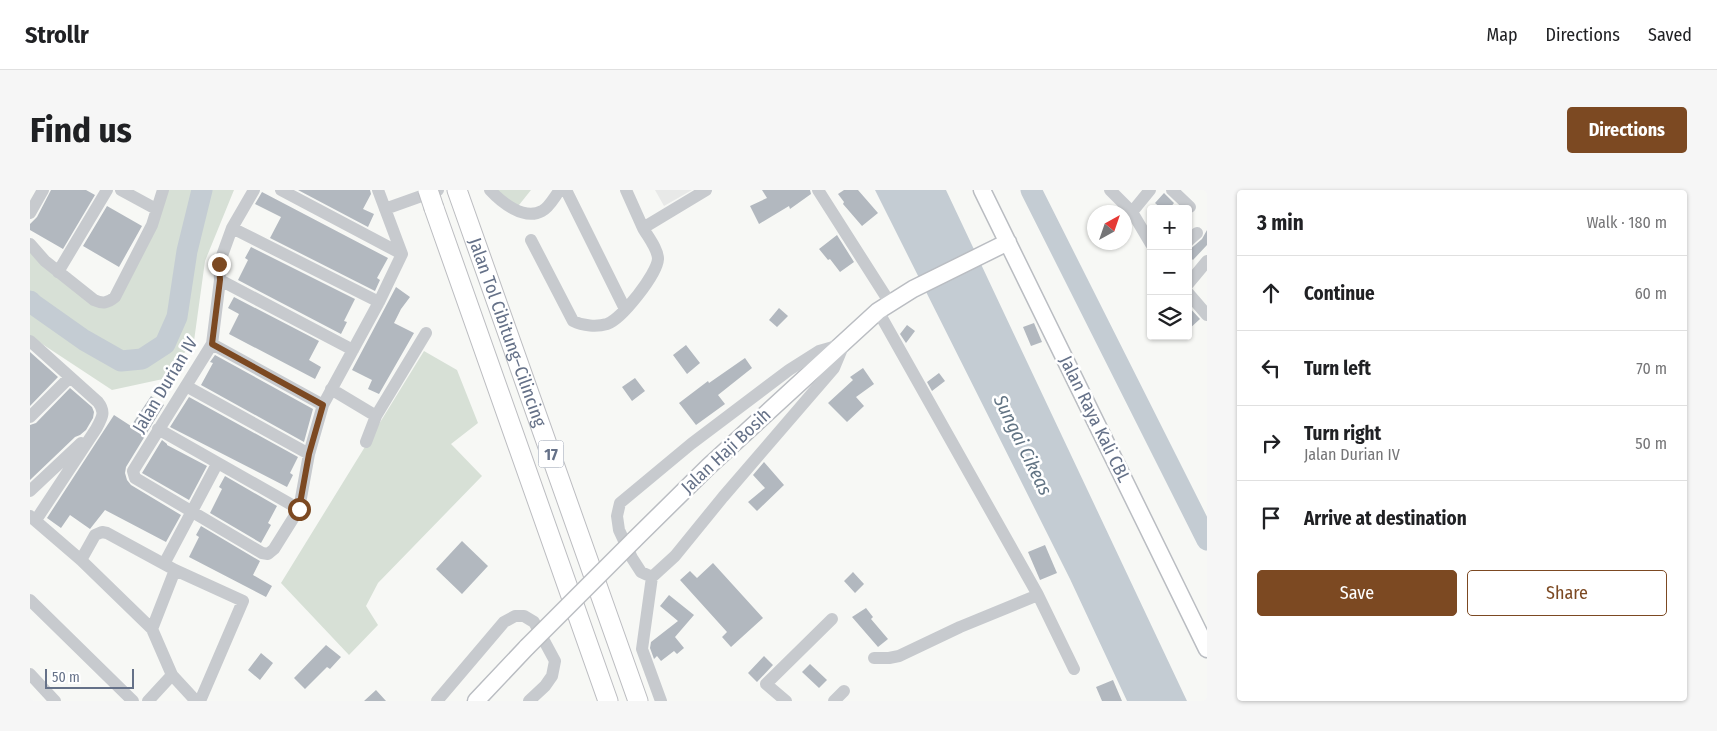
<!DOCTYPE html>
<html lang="en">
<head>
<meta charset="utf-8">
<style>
  :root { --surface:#fff; --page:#f6f6f6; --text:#202124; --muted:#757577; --line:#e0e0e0; --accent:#7c4922 }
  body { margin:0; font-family:"Fira Sans Condensed",sans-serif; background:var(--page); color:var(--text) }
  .controls { position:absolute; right:15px; top:15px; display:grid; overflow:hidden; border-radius:5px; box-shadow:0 1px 4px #0004 }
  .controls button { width:45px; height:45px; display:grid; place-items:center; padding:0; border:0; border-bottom:1px solid var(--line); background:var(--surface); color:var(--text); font:25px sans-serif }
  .compass { position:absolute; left:1057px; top:15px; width:45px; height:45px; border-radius:50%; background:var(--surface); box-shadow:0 1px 4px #0004; rotate:40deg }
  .scale { position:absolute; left:15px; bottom:12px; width:89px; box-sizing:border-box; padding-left:5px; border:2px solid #657188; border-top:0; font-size:14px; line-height:18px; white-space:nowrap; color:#657188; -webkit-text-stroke:4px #fff; paint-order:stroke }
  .stop { position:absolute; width:15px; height:15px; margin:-11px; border:4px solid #7c4922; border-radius:50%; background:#fff }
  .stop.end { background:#7c4922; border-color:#fff; box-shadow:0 1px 5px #0008 }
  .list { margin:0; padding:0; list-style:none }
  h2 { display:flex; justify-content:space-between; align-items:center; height:65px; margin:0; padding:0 20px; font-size:21px }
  h2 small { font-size:16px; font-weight:400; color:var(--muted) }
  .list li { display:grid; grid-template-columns:32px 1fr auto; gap:15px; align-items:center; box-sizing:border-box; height:75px; padding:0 20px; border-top:1px solid var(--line) }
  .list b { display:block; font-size:19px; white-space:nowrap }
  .list p { margin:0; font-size:16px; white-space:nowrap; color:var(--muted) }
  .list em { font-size:16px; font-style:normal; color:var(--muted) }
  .actions { display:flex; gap:10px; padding:15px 20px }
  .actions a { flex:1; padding:11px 0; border:1px solid var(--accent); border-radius:5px; text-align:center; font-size:18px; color:var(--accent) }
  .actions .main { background:var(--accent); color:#fff }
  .icon { flex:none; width:28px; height:28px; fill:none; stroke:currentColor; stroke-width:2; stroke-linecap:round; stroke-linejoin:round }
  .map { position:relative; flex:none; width:1177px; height:511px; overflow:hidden; border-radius:5px }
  header { display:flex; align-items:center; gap:30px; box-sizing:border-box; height:70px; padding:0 25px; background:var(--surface); border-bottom:1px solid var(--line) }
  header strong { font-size:24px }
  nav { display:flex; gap:28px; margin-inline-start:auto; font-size:18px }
  .intro { display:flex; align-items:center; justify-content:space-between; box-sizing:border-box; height:120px; padding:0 30px }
  h1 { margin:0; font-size:35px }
  .button { padding:12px 22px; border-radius:5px; background:var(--accent); color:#fff; font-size:18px; font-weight:700 }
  main { display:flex; gap:30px; padding:0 30px }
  aside { flex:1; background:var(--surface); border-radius:5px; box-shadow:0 1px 4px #0004 }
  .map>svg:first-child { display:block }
</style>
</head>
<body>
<header>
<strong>Strollr</strong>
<nav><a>Map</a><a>Directions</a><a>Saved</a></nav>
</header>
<div class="intro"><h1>Find us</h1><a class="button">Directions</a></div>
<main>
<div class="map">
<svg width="1177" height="511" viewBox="0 0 1177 511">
  <rect width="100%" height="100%" fill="#f7f8f5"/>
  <path fill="#e8e9e8" d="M625,0H662L634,16Z"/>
  <path fill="#d7e0d6" d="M134,0H204L175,71L164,151L133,189L82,200L0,146V54L57,106L80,111Z
    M460,0H501L485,20Z
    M394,161L427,180L448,233L421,254L452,286L348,393L336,416L348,435L319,465L251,393Z"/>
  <path fill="#c4ccd3" d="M845,0H916L1157,511H1097L1040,389Z"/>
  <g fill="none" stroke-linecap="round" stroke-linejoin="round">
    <path stroke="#c4ccd3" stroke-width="21" d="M1001,0L1177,350
      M0,111L3,114L54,150L91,171L112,169L135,154L147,127L157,61L172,0"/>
  </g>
  <path fill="#b2b8bf" d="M21,0H56L65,5L33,59L0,40V34L7,27Z
    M268,0H340L341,4L333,19L344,24L338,37Z
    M732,0H780L781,4L760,19L759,16L729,34L720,16L737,8Z
    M814,0H828L848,23L832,36L813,14L814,12L808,4Z
    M232,2L358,68L347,88L350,90L345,101L240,48L251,27L225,14Z
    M1134,3L1144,13L1139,19H1132L1125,13Z
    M77,16L112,36L89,77L53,56Z
    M1177,40V55L1163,70L1158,66V61L1172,49Z
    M807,45L824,72L810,82L800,69L798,70L789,59Z
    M221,57L325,109L314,131L317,132L311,144L208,90L218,70L215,68Z
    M366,97L380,107L371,119L364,133L384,143L349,204L338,199L342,190L322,180Z
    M204,107L289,151L279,170L291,177L285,189L199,144L209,124L198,118Z
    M1158,116L1170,129L1158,140Z
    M749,118L758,126L747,137L739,130Z
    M1004,133L1012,152L1001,156L993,137Z
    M877,135L885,141L876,153L870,144Z
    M656,155L670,173L657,184L643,165Z
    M0,162L28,187L0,216Z
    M185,165L283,219L274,252L171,195L183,173L180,172Z
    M715,168L722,178L688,205L695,214L666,235L649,213L678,191L679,193Z
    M833,178L844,194L826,207L834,216L817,232L798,213L823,190L820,187Z
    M909,183L915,191L902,201L897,192Z
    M605,188L615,201L602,211L592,197Z
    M40,198L62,217L64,222L63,228L56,240L50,245L45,247L0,290V235L6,233Z
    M121,206L134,215L96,277L95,283L97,290L101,295L151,325L136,352L75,320L60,339L40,325L31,338L17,328L84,225L101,236Z
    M159,207L268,267L260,283L263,285L257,297L140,237Z
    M132,250L137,254V255L177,276L159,310L112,283Z
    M734,272L754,295L727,321L718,312L735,298L723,285Z
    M195,286L247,316L238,333L241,335L231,353L180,323L192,299L189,297Z
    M171,336L230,371L223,385L242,396L236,407L159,367L169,347L166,345Z
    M432,351L458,376L432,404L406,379Z
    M1015,355L1027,383L1010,390L998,362Z
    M683,373L733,428L701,457L692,447L697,442L650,390L660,381L667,388Z
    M823,382L834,394L825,403L814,391Z
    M639,405L664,425L645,447L654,458L647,464L644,461L631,471L627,466L624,469L620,458L621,452L648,431L630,416Z
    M836,418L843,427L841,429L858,449L848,457L822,427Z
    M296,455L311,467L300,479L297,477L275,499L264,488Z
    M231,463L243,473L230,490L218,480Z
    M734,466L743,475L727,492L718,483Z
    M780,474L797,490L789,498L772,482Z
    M1083,490L1092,511H1072L1066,497Z
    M346,500L356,511H334Z"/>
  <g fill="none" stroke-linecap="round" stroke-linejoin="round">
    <g stroke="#babdc2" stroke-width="19">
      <path id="major" d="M952,0L1177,459
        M604,350L678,277L848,121L883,99L978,52
        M446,511L497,457"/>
    </g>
    <g stroke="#bcbdc1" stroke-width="21">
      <g id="highway">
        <path id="s1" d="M427,0L608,511"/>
        <path d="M404,18L578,511"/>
      </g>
    </g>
    <path stroke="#c7cace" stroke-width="12" d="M91,0L126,19
      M224,0L202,38L189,74L190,90L182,154L103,281L105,288L232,363L238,364L244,359L269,319L279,264L293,215L349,112L372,64
      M251,0L372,64
      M348,0L372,64
      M460,0C471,12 494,31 512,21C519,18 525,6 530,0
      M536,0L595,119
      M596,0L613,38L676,0
      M788,0L860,113
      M1080,0L1102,22L1121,54
      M1142,0L1160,17
      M355,19L408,0
      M1102,22L1120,0
      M0,23L13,0
      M202,38L349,112
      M501,50L543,131C553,136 567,137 577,134C592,129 627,84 628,69C628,59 618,47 613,38
      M1158,51L1167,43
      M0,54L15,71L64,110C73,114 78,113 85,107L122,35L133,0
      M28,82L77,0
      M190,90L323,160
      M1158,94L1177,71
      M1158,103L1177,125
      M848,121L1008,405L1044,479
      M0,151L68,212C76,222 72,228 66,239L6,330
      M182,154L293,215
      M156,196L279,264
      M301,199L346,226
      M0,227L40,187
      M128,239L269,319
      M336,252L346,226L396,143
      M0,301L51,253
      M0,326L51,370L122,439L142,485L166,511
      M51,370L65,345L72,342L77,343L145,380L213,411L170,511
      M134,374L187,274
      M622,387L611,382L602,368L589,340L587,326L590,313L661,254L759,180L789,161L810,155
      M0,410L103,511
      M122,439L145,380
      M844,468H859L869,466L930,437L1008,405
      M0,484L25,511
      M118,511L142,485
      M407,511L474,432L485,426H494L504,432L525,471L522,486L515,496L499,511
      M631,511L612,459L622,387L645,366L693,307L804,178L814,154
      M756,511L736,494L802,429
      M804,511L814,501"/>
    <use href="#major" stroke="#fff" stroke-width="16"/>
    <use href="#highway" stroke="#fff" stroke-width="19"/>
    <g stroke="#babdc2" stroke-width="19" stroke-linecap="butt">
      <path id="major-bridge" d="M497,457L604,350"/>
    </g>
    <g stroke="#bcbdc1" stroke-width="21" stroke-linecap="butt">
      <path id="highway-bridge" d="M398,0L404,18"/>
    </g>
    <use href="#major-bridge" stroke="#fff" stroke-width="16"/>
    <use href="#highway-bridge" stroke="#fff" stroke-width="19"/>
  </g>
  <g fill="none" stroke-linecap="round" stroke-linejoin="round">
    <path stroke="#7c4922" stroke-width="6" d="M189,74L190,90L182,154L293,215L279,264L269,319"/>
  </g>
  <g text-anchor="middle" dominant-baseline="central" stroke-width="5" stroke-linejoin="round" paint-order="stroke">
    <rect fill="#fff" stroke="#939cac" stroke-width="1" x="508.5" y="250.5" width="25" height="27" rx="4"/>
    <g font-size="16" font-weight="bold" fill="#657188">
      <text x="521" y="264">17</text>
    </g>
    <g font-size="18" fill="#657188" stroke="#fff">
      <text stroke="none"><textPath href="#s1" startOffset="151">Jalan Tol Cibitung–Cilincing</textPath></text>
      <text transform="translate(135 195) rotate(-59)">Jalan Durian IV</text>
      <text transform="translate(1065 229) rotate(64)">Jalan Raya Kali CBL</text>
      <text transform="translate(696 261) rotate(-43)">Jalan Haji Bosih</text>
    </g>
    <g font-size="19" font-style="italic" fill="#617383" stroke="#fff">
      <text transform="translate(993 255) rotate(64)">Sungai Cikeas</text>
    </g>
  </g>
</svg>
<div class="controls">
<button>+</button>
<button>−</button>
<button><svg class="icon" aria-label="layers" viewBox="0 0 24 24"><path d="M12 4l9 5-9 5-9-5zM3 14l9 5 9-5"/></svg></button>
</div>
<svg class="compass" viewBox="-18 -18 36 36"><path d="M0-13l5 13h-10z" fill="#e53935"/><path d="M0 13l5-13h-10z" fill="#757577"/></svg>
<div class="scale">50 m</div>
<div class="stop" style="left:269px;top:319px"></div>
<div class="stop end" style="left:189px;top:74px"></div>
</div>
<aside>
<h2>3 min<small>Walk · 180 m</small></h2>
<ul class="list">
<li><svg class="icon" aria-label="ahead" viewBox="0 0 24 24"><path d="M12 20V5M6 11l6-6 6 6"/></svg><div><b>Continue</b></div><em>60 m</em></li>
<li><svg class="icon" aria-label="left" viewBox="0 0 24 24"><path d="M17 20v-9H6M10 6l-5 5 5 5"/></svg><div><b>Turn left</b></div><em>70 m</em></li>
<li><svg class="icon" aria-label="right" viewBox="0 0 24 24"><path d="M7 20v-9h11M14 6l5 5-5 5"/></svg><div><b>Turn right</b><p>Jalan Durian IV</p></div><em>50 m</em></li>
<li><svg class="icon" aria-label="arrive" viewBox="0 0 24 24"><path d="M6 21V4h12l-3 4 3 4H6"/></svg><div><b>Arrive at destination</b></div></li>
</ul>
<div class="actions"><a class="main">Save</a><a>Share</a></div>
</aside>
</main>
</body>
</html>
